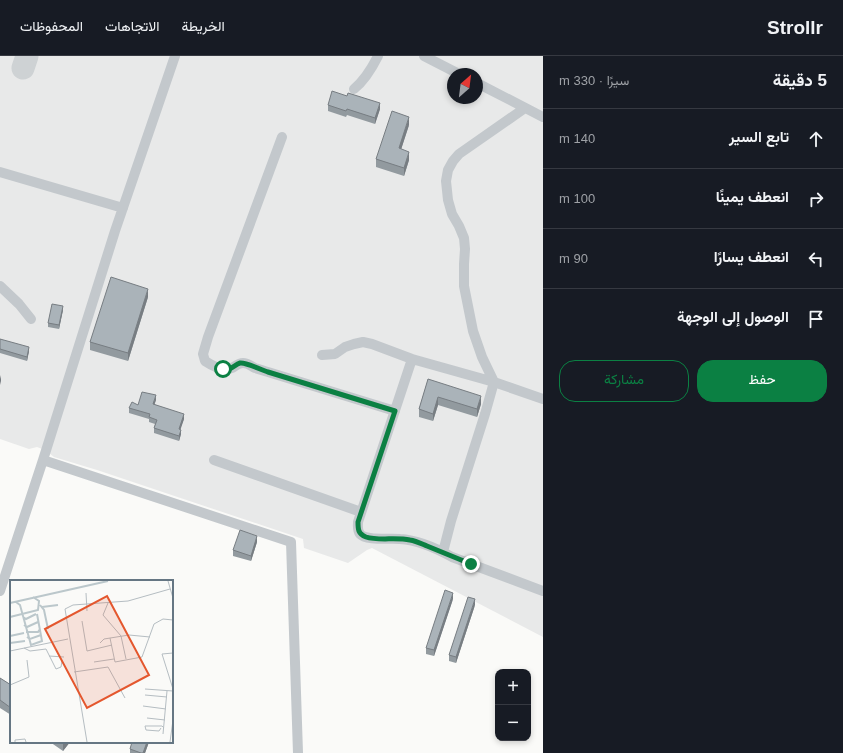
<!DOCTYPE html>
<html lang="ar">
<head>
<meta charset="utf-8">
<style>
  :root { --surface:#171b24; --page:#20242c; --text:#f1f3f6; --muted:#9ea1a6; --line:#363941; --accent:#0b8043 }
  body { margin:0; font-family:Helvetica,Vazirmatn,sans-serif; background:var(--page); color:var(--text); direction:rtl }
  .controls { position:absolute; right:12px; bottom:12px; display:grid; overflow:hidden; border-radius:8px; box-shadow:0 2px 6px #0003 }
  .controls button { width:36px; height:36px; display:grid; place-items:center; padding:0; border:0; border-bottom:1px solid var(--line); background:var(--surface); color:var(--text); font:20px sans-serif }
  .compass { position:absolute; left:447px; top:12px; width:36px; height:36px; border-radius:50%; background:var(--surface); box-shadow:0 2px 6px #0003; rotate:28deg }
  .stop { position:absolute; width:12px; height:12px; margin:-9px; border:3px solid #0b8043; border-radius:50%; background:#fff }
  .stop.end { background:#0b8043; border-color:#fff; box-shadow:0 1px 4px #0008 }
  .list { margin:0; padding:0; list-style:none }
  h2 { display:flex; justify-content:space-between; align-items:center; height:52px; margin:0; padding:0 16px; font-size:17px }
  h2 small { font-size:13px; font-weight:400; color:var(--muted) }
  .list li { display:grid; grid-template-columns:26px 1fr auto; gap:12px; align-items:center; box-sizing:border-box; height:60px; padding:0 16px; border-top:1px solid var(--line) }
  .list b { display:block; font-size:15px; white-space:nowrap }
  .list em { font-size:13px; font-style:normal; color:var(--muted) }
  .actions { display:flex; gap:8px; padding:12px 16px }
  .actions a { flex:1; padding:9px 0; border:1px solid var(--accent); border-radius:16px; text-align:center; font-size:14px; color:var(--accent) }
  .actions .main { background:var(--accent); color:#fff }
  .icon { flex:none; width:22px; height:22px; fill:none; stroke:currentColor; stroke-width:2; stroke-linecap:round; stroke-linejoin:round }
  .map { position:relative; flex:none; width:543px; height:697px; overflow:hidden; direction:ltr }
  header { display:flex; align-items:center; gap:24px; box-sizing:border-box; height:56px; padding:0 20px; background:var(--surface); border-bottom:1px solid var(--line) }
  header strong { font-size:19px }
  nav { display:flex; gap:22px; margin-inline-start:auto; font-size:14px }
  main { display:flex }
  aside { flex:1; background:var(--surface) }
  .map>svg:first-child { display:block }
</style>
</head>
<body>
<header>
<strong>Strollr</strong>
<nav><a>الخريطة</a><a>الاتجاهات</a><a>المحفوظات</a></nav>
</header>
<main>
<aside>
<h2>5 دقيقة<small>سيرًا · 330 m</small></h2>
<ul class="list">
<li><svg class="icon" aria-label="ahead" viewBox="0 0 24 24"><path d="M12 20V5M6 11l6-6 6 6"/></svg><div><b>تابع السير</b></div><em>140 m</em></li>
<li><svg class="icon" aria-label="right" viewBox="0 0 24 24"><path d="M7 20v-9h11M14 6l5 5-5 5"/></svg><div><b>انعطف يمينًا</b></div><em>100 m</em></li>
<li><svg class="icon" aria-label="left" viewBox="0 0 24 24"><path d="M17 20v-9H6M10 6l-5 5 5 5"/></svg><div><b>انعطف يسارًا</b></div><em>90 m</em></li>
<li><svg class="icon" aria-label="arrive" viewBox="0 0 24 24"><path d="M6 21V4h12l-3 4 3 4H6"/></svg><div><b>الوصول إلى الوجهة</b></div></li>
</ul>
<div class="actions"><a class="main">حفظ</a><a>مشاركة</a></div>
</aside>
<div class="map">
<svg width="543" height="697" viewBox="0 0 543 697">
  <rect width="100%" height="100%" fill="#fafaf8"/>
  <path fill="#e8e9e9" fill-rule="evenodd" d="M0,0H543V581L372,492L367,494L348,507L304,492L303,483L97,414L54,401L45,394L37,391L29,393L0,383ZM453,18H477V42H453Z"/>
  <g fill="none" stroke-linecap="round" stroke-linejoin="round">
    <path stroke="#ced2d4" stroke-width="23" d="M23,12L27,0"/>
    <path stroke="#c3c8cc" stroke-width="10" d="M424,0L459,18
      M477,27L543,61
      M354,33C365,24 372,12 378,0
      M282,81L208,281L203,298L205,305C211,309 223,316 232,312C236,310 238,307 243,307C248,307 251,310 255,312C259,313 264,315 268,316L395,355
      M0,116L123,152
      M0,230L19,248L31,263
      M322,299L335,298L345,291L354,288L363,286L372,288L412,303L494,326L543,343
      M412,303L358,466C358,470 357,474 360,478C366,485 390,482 400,483C418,484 436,492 452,501L543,535
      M43,404L291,486L298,697
      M214,404L361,456
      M443,496L451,465L485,358L494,326L482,301L473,275L464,230V208L465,193L464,182L459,170L452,158L448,144L446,125L448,114L453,105L459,98L525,52
      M0,535L43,404L115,175L175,0"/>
  </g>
  <path fill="#929a9f" d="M328,49L380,53L375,68L347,59L346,61L328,55Z
    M409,69L401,93L409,104L404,120L376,111V103Z
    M148,241L128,305L90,294V286Z
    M63,254L59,273L48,271V267Z
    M0,283L29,295L27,305L0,297Z
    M428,323L481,348L477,361L438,349L433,365L419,361V353Z
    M156,344L154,348L184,363L180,373L181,378L179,385L154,377V372L155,368L149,366V363L129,357V352Z
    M257,486L251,505L233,500V494Z
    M453,543L434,600L426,598V592Z
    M475,549L456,607L449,605V599Z
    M0,622L11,629V659L0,652Z
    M50,686H70L63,695Z
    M149,686L145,697H130V693Z"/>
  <path fill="#777d82" d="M380,47V53L375,68V62Z
    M409,61V69L399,100V92Z
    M409,96V104L404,120V112Z
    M148,233V241L128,305V297Z
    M63,250V254L59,273V269Z
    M29,291V295L27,305V301Z
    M1,319V325L0,329V323Z
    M156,339V344L153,353V348Z
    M481,340V348L477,361V353Z
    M438,341V349L433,365V358Z
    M184,358V363L179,378V373Z
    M181,374V378L179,385V380Z
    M257,480V486L251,505V500Z
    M453,537V543L434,600V594Z
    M475,543V549L456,607V601Z
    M64,686H70L63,695V688Z
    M147,686H149L145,697H143Z"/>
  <path fill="#aab3b9" stroke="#777d82" d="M332,35L347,40L348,37L380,47L375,62L347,53L346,55L328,49Z
    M392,55L409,61L399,92L409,96L404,112L376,103Z
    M111,221L148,233L128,297L90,286Z
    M52,248L63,250L59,269L48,267Z
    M0,283L29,291L27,301L0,293Z
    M428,323L481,340L477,353L438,341L433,358L419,353Z
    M142,336L156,339L153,348L184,358L179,373L181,374L179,380L154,372L157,364L149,361L150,358L129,352L132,346L138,349Z
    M240,474L257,480L251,500L233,494Z
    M445,534L453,537L434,594L426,592Z
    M468,541L475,543L456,601L449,599Z
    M0,622L11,629V652L0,644Z
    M132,686H147L143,697H141L130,693Z"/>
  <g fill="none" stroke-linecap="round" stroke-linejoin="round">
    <path stroke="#0b8043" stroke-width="5" d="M223,313C225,313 227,313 229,313C233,312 236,308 240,307C246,306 261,314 268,316L395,355L358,466C358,473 358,478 366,481C378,485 396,481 410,484C416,485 422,488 427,490C442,496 456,502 471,508"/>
  </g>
  <g transform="translate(10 524)">
    <rect width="163" height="163" fill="#fafaf8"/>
    <path fill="none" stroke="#bbc7cb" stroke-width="2" d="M6,22L10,25L21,65L32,61L27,34M0,23L98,1M30,25L34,30L38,49M32,27L48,25M0,37L28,30L29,21L23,17M13,37L16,39L26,34M14,45L17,47L28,42M16,52H28L30,49M0,56L14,53M17,57L20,59L31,55M0,63L15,61"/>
    <path fill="none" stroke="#b5bdc2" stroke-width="1" d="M158,1L163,18M76,13L77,31M98,23L93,35L111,56L116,79M72,41L77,71L102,65M100,58L105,82L132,77L144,44L153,39L163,40M90,63L94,59L119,55L140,57M14,68L20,71L36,69L46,89L51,87L52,81M0,71L58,59M163,73L152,74L163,109M39,76L54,77M84,82L104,79M64,92L98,87L115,118M0,105L19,97L17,80M135,109L163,111M135,115L157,117M133,126L156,129M137,138L155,140M151,148L149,151L136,150L135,146H152L154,148M153,154L157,111M5,162V160L15,159L16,162M77,162L55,29L63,25L118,21L160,9M160,162L163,140"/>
    <path fill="#e4572e" fill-opacity="0.15" stroke="#e4572e" stroke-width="2" d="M97,16L139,95L77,128L35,49Z"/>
    <rect width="163" height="163" fill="none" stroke="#657683" stroke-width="2"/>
  </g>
</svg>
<div class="controls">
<button>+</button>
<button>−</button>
</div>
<svg class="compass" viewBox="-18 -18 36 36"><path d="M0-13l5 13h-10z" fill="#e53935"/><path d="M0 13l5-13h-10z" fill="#9ea1a6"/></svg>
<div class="stop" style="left:223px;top:313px"></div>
<div class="stop end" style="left:471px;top:508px"></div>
</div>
</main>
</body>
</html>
